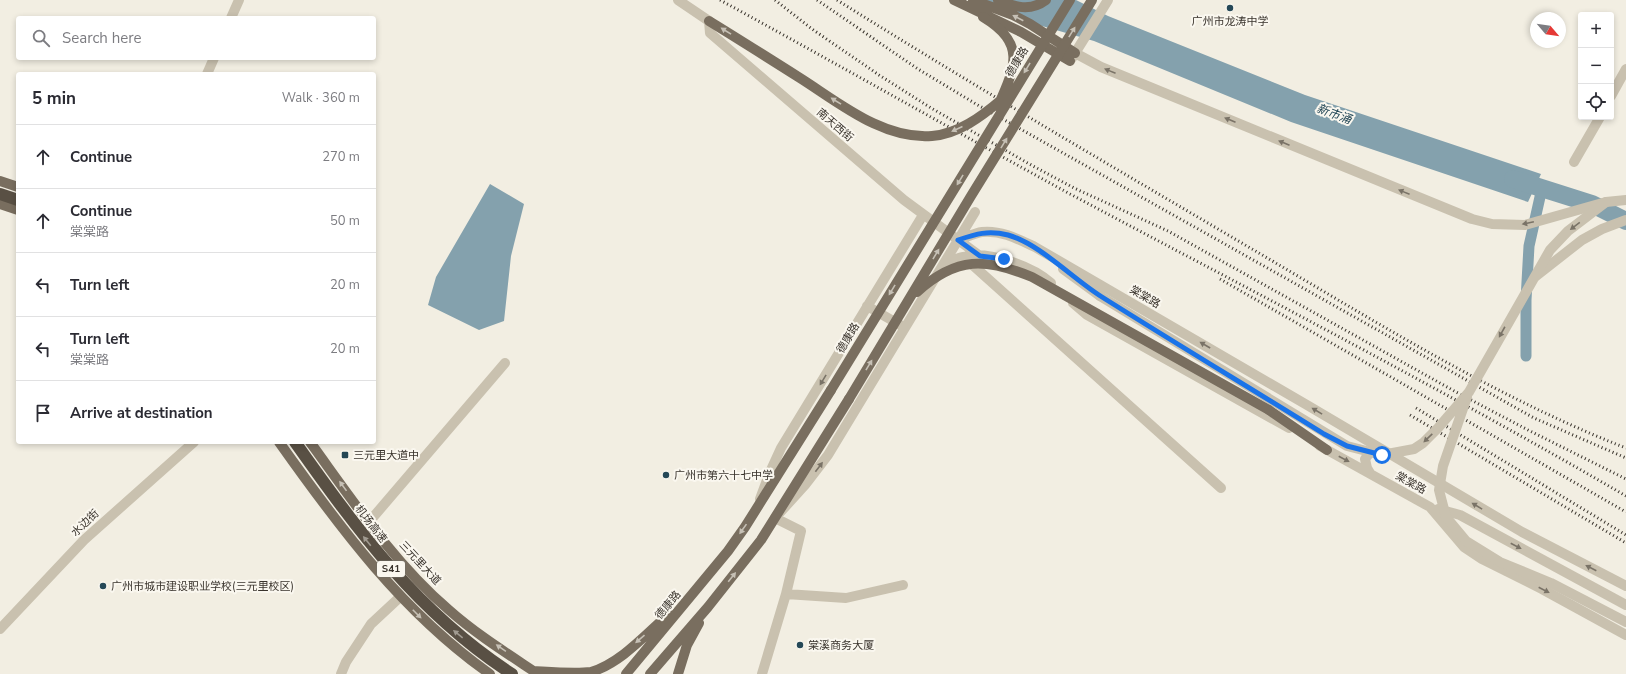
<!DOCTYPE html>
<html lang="en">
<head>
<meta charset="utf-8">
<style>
  :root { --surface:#fff; --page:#f7f7f7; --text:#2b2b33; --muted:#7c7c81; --line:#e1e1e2 }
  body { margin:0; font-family:"Nunito Sans","Noto Sans SC",sans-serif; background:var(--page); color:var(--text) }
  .controls { position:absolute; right:12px; top:12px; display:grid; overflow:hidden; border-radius:4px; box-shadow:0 2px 6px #0003 }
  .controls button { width:36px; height:36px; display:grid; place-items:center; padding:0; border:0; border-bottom:1px solid var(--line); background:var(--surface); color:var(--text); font:20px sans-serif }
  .compass { position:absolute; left:1530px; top:12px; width:36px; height:36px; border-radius:50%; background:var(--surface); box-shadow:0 2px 6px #0003; rotate:119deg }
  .stop { position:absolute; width:12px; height:12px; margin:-9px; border:3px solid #1a73e8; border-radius:50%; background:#fff }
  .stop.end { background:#1a73e8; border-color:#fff; box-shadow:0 1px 4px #0008 }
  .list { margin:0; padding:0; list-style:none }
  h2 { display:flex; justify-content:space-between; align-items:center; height:52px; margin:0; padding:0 16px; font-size:17px }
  h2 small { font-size:13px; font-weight:400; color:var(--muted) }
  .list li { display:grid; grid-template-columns:26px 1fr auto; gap:12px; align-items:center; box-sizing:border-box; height:64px; padding:0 16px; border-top:1px solid var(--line) }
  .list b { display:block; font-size:15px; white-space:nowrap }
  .list p { margin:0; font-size:13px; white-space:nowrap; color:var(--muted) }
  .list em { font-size:13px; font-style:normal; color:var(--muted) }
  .icon { flex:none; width:22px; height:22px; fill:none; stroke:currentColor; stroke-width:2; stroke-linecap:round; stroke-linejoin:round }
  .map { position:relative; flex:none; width:1626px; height:674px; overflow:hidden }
  .search { position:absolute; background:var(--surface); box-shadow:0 2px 6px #0003; left:16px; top:16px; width:360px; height:44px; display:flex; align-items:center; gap:10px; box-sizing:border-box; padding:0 14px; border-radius:4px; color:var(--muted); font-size:15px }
  .panel { position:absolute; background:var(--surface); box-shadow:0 2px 6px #0003; left:16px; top:72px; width:360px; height:372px; border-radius:4px }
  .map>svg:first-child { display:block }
</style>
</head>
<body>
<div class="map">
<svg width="1626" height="674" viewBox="0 0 1626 674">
  <rect width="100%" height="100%" fill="#f2eee2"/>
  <path fill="#84a1ad" d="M986,0H1076L1108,16L1305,95L1541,174L1528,202L1291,122L1094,41L1035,24Z
    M490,184L524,204L511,256L504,321L479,330L428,305L436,277Z"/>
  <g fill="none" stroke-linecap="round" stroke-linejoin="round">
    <path stroke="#84a1ad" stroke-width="11" d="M1526,356V300L1529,246L1542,188"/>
    <path stroke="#84a1ad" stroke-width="18" d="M1513,179L1592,204L1626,221"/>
    <path stroke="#c9c1af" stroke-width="10" d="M678,0L709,21L710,33L904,200L980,256
      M231,18L239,0
      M1075,53L1101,67L1472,219L1492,224L1525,225L1606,202L1626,200
      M1072,58L1108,0
      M207,74L214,58
      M1611,96L1626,69
      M1574,162L1600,117
      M958,240C965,238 974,233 982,232C1001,230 1018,239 1035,247L1307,405L1522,532L1626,586
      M967,260L1221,488
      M943,266C949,263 956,258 963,257C988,250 1032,266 1051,283
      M1063,269L1100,296
      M1536,276L1582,240L1602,229L1626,220
      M1073,303L1087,315L1289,428
      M867,306L902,326
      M1320,446L1430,507L1464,547L1482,559L1542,589L1626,635
      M1370,473L1367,468L1365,459L1372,450H1377
      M760,499L770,472L781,448L923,215
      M1438,509L1460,515L1626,605
      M369,522L505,363
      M786,594L846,598L903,585
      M0,629L84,540L194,442
      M341,674L346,662L371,624L400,597
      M762,674L786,594L801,531L775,518L805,485L828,455L975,212"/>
    <path stroke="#796e5f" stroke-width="10" d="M954,0L1021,32L1070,61
      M973,0L1013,15L1030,24L1075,53
      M998,0C1015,7 1030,12 1046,0
      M0,181L18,187
      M0,204L18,210
      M1269,410L1327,450
      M279,442C340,528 403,613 490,674
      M310,442C353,501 394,563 449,610C476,634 508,654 538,674
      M533,671C551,672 574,674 591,672C621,663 646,634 669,614
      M626,674L728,551L745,527L831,390
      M650,674L708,607L761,540L849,399
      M678,674L687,645L699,623"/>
    <path stroke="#595044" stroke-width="12" d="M0,194L18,200
      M295,442C358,531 418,613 512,674"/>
    <path stroke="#39332c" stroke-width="3" stroke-dasharray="1 3" stroke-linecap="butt" d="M720,0C837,64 953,130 1070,194C1256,293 1444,390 1626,496
      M775,0L812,29L879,75L931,108L1033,166L1074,188L1168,231L1456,392L1528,430L1626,479
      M817,0L918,69L976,104L1534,418L1626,458
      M837,0C974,86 1113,167 1252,249C1373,320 1495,397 1626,448
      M1220,279L1626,512
      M1416,408L1626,535
      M1410,415L1626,543"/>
    <path stroke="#c9c1af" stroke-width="10" d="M1100,296L1347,446L1382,455L1414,449L1423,443L1438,428L1469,392L1550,250L1568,231L1606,202
      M1467,397L1443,466L1439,490L1446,517L1466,541L1500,562L1551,583L1626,622"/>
    <path stroke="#796e5f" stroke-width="10" d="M983,17C1026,43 1016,66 998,106
      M709,21C740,40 770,59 800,78C838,102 883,140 932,136C958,134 981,117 1001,100
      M917,292C957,256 986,258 1032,277L1269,410
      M831,390L1070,0
      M849,399L971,196L1092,0"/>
  </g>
  <defs><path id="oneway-solid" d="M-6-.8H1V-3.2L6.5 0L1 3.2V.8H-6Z"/></defs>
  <g fill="#c6c0b5">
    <use href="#oneway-solid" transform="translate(1018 18) rotate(-153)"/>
    <use href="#oneway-solid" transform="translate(726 31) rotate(-148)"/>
    <use href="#oneway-solid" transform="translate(1072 32) rotate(-58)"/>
    <use href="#oneway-solid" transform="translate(1027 68) rotate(121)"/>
    <use href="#oneway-solid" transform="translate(836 101) rotate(-148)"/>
    <use href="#oneway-solid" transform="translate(957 129) rotate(156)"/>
    <use href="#oneway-solid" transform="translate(1004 143) rotate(-59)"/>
    <use href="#oneway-solid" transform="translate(960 180) rotate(121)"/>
    <use href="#oneway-solid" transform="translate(936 254) rotate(-59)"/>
    <use href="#oneway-solid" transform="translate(892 290) rotate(121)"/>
    <use href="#oneway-solid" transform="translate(869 365) rotate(-59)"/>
    <use href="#oneway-solid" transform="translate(343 486) rotate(-126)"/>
    <use href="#oneway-solid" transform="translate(743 529) rotate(125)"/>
    <use href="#oneway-solid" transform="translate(732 577) rotate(-51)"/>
    <use href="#oneway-solid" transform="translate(417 614) rotate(45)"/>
    <use href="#oneway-solid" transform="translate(640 639) rotate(139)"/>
    <use href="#oneway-solid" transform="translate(501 648) rotate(-145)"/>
  </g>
  <g fill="#7a7367">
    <use href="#oneway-solid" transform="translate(1110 71) rotate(-158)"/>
    <use href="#oneway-solid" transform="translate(1230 120) rotate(-157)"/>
    <use href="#oneway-solid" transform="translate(1284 143) rotate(-157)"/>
    <use href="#oneway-solid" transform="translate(1404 192) rotate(-158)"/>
    <use href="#oneway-solid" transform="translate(1528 223) rotate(168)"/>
    <use href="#oneway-solid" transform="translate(1575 226) rotate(143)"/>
    <use href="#oneway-solid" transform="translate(1502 332) rotate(119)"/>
    <use href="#oneway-solid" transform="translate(1205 345) rotate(-150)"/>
    <use href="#oneway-solid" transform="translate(823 380) rotate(121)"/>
    <use href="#oneway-solid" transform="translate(1317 411) rotate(-149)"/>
    <use href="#oneway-solid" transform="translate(1428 438) rotate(136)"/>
    <use href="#oneway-solid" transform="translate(1344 459) rotate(28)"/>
    <use href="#oneway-solid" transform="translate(819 467) rotate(-53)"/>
    <use href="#oneway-solid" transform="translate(1477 506) rotate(-149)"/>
    <use href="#oneway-solid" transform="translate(1516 546) rotate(28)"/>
    <use href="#oneway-solid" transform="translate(1591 568) rotate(-153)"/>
    <use href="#oneway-solid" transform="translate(1544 590) rotate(27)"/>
  </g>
  <g fill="#a19b91">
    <use href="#oneway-solid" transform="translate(367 541) rotate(-129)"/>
    <use href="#oneway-solid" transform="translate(458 634) rotate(-141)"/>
  </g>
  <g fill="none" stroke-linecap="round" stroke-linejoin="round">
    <path stroke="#1a73e8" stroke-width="5" d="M1004,259L980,256L958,240C976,234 988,230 1008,235C1040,244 1073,279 1102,297C1175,343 1250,388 1324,434L1347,446L1382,455"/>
  </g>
  <g fill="#254857" stroke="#faf7ef" stroke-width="1.5">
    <circle cx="1230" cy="8" r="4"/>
    <rect x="341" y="451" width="8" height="8" rx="2"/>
    <circle cx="666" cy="475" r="4"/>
    <circle cx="103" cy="586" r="4"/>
    <circle cx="800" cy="645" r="4"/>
  </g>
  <g text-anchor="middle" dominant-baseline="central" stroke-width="4" stroke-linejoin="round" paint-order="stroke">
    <rect fill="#faf7ef" stroke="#736e66" stroke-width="1" x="377" y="561" width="28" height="16" rx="3"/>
    <g font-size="10" font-weight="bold" fill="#39332c">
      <text x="391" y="569">S41</text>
    </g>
    <g font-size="11" fill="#39332c" stroke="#faf7ef" text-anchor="start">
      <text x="1230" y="21" text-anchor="middle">广州市龙涛中学</text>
      <text x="353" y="455">三元里大道中</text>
      <text x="674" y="475">广州市第六十七中学</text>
      <text x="111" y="586">广州市城市建设职业学校(三元里校区)</text>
      <text x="808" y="645">棠溪商务大厦</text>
    </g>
    <g font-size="11" fill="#39332c" stroke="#faf7ef">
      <text transform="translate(1017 62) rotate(-59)">德康路</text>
      <text transform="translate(835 125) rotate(41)">南天西街</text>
      <text transform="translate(1145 297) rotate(30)">棠棠路</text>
      <text transform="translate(848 338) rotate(-59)">德康路</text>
      <text transform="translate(1411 483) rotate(29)">棠棠路</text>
      <text transform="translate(85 523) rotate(-44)">水边街</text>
      <text transform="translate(371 524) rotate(52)">机场高速</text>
      <text transform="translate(420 563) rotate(47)">三元里大道</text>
      <text transform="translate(668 605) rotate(-50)">德康路</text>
    </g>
    <g font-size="12" font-style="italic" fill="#254857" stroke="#faf7ef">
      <text transform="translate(1334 114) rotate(20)">新市涌</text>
    </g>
  </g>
</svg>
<div class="controls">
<button>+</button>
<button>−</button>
<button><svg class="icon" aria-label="locate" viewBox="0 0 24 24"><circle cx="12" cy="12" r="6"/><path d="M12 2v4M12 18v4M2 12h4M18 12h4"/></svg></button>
</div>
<svg class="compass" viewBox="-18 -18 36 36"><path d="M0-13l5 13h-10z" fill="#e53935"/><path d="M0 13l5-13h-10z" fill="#7c7c81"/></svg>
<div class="stop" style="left:1382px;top:455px"></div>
<div class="stop end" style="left:1004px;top:259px"></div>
<div class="search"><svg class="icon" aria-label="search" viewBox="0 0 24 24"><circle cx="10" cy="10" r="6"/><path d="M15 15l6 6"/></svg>Search here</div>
<section class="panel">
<h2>5 min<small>Walk · 360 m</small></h2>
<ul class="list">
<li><svg class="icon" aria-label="ahead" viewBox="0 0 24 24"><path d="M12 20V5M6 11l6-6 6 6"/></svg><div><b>Continue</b></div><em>270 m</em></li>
<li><svg class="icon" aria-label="ahead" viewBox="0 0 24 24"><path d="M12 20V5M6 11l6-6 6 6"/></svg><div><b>Continue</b><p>棠棠路</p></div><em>50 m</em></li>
<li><svg class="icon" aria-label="left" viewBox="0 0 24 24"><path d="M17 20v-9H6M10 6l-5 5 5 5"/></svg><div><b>Turn left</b></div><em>20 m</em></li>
<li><svg class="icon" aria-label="left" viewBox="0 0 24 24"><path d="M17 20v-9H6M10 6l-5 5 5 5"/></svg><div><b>Turn left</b><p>棠棠路</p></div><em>20 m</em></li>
<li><svg class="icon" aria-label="arrive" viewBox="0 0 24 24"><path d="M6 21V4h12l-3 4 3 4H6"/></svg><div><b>Arrive at destination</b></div></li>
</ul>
</section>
</div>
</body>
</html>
